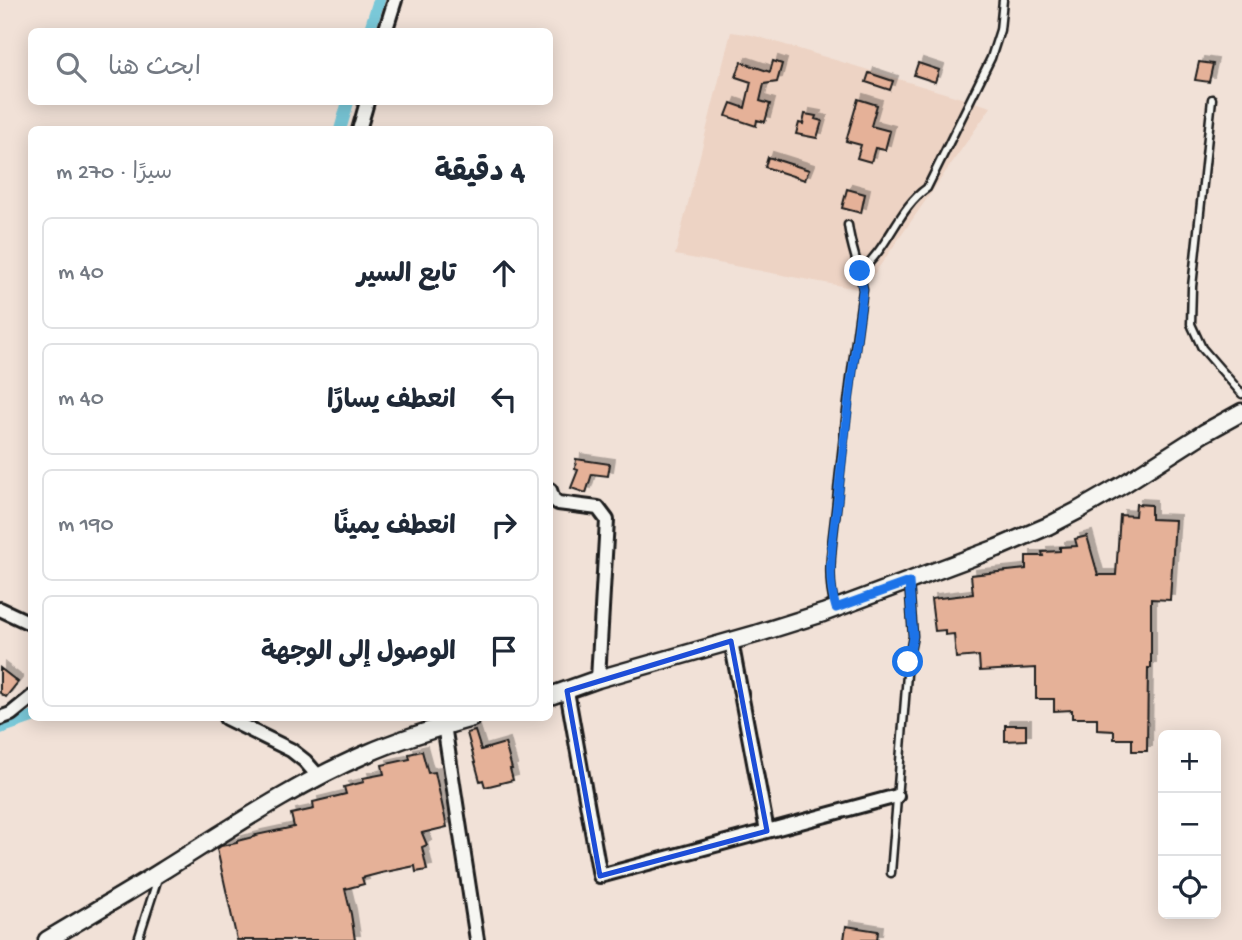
<!DOCTYPE html>
<html lang="ar">
<head>
<meta charset="utf-8">
<style>
  :root { --surface:#fff; --page:#f6f6f7; --text:#1f2937; --muted:#747a83; --line:#e0e1e3 }
  body { margin:0; font-family:"Gochi Hand","Playpen Sans Arabic",sans-serif; background:var(--page); color:var(--text); direction:rtl }
  .controls { position:absolute; right:21px; bottom:21px; display:grid; overflow:hidden; border-radius:10px; box-shadow:0 4px 18px #0003 }
  .controls button { width:63px; height:63px; display:grid; place-items:center; padding:0; border:0; border-bottom:2px solid var(--line); background:var(--surface); color:var(--text); font:35px sans-serif }
  .stop { position:absolute; width:21px; height:21px; margin:-16px; border:5px solid #1a73e8; border-radius:50%; background:#fff }
  .stop.end { background:#1a73e8; border-color:#fff; box-shadow:0 2px 7px #0008 }
  .list { margin:0; padding:0; list-style:none }
  h2 { display:flex; justify-content:space-between; align-items:center; height:91px; margin:0; padding:0 28px; font-size:30px }
  h2 small { font-size:23px; font-weight:400; color:var(--muted) }
  .list li { display:grid; grid-template-columns:46px 1fr auto; gap:21px; align-items:center; box-sizing:border-box; height:112px; margin:0 14px 14px; padding:0 14px; border:2px solid var(--line); border-radius:10px }
  .list b { display:block; font-size:26px; white-space:nowrap }
  .list em { font-size:23px; font-style:normal; color:var(--muted) }
  .icon { flex:none; width:38px; height:38px; fill:none; stroke:currentColor; stroke-width:2; stroke-linecap:round; stroke-linejoin:round }
  .map { position:relative; flex:none; width:1242px; height:940px; overflow:hidden; direction:ltr }
  .search { position:absolute; background:var(--surface); box-shadow:0 4px 18px #0003; left:28px; top:28px; width:525px; height:77px; display:flex; align-items:center; gap:18px; box-sizing:border-box; padding:0 24px; border-radius:10px; color:var(--muted); font-size:26px }
  .panel { position:absolute; background:var(--surface); box-shadow:0 4px 18px #0003; left:28px; top:126px; width:525px; height:595px; border-radius:10px; direction:rtl }
  .map>svg:first-child { display:block }
</style>
</head>
<body>
<div class="map">
<svg width="1242" height="940" viewBox="0 0 1242 940">
  <defs>
    <filter id="shadow"><feDropShadow dx="5" dy="-5" stdDeviation="0" flood-color="#0004"/></filter>
  </defs>
  <rect width="100%" height="100%" fill="#f1e1d7"/>
  <filter id="ink" filterUnits="userSpaceOnUse"><feTurbulence type="fractalNoise" baseFrequency=".0143" numOctaves="2"/><feDisplacementMap in="SourceGraphic" scale="14" xChannelSelector="R" yChannelSelector="G"/><feConvolveMatrix kernelMatrix="1 2 1 2 8 2 1 2 1" color-interpolation-filters="sRGB"/></filter>
  <g filter="url(#ink)">
    <path fill="#edd3c4" d="M731,32L752,35L991,107L863,290L675,255Z"/>
    <g fill="none" stroke-linecap="round" stroke-linejoin="round">
      <path stroke="#7ac8d8" stroke-width="12" d="M369,32L379,0
        M340,130L348,102
        M0,728L32,717"/>
    </g>
    <path fill="#e5b198" stroke="#1c1c1c" stroke-width="2" filter="url(#shadow)" d="M773,61L782,64L777,82L764,84L760,101L770,104L765,122L757,120L756,126L726,116L731,103L745,108L751,82L736,77L741,62L770,72Z
      M1199,62L1213,64L1209,82L1195,80Z
      M918,63L939,70L935,82L914,75Z
      M869,73L893,81L890,90L866,82Z
      M858,99L877,105L871,126L890,131L885,150L875,148L871,162L857,158L861,145L846,141Z
      M805,114L816,116L815,119L822,121L817,138L796,134L799,123L803,124Z
      M768,157L809,170L805,180L765,167Z
      M847,189L865,194L861,213L842,208Z
      M576,459L610,464L608,476L592,474L586,493L571,488L578,470L575,469Z
      M1136,504L1151,505V519L1175,520L1170,600L1151,599V668H1148L1147,751H1132V739H1114V731L1097,730V718H1072V710L1054,711V699H1036V668L980,671L979,656L956,658L954,634L945,635V630L935,631L931,599L973,594L971,575L1026,569V556H1043L1042,552L1060,551V547L1077,546L1075,539L1087,536L1098,575H1116L1120,515L1135,516Z
      M0,668L18,682L6,697L0,693Z
      M1005,725H1026V740L1005,741Z
      M475,731L481,750L505,743L512,769H510L513,780L485,787L483,780L480,781L467,733Z
      M422,751L428,773L435,772L447,827L422,833L427,845L422,847L427,870L416,872L415,866L381,873L362,878L364,884L345,889L351,914L355,940H237L217,849L221,846L237,843V841L257,836L256,835L294,827L291,814L314,809L313,802L346,794L344,787L364,782L363,778L384,774L382,765L410,759L409,754Z
      M846,926L878,931L877,940H844Z"/>
    <g fill="none" stroke-linecap="round" stroke-linejoin="round">
      <g stroke="#1c1c1c" stroke-width="11">
        <path id="lane" d="M1212,99L1192,287L1191,324L1202,348L1242,394
          M860,271C889,248 898,208 927,188L991,58L1000,30L1003,0
          M835,607C825,573 834,535 837,500C844,430 853,360 863,290C860,267 851,249 848,225
          M891,873L908,662L913,636L909,582
          M138,940L158,878"/>
      </g>
      <g stroke="#1c1c1c" stroke-width="18">
        <path id="street" d="M385,32L395,0
          M359,130L367,102
          M550,490L553,499L558,503L598,508L607,520L598,679
          M0,609L32,624
          M731,641L767,831
          M567,691L600,876L897,796
          M0,718L11,714L32,697
          M226,718L291,750L305,761L319,777
          M444,725L477,940"/>
      </g>
      <g stroke="#1c1c1c" stroke-width="21">
        <path id="secondary" d="M550,696L598,679L756,634L823,613L997,548L1048,526L1077,511L1124,484L1204,433L1242,412
          M47,940C85,917 124,895 162,871C228,830 294,785 366,754C400,739 436,728 472,718"/>
      </g>
      <use href="#lane" stroke="#f6f6f2" stroke-width="6"/>
      <use href="#street" stroke="#f6f6f2" stroke-width="12"/>
      <use href="#secondary" stroke="#f6f6f2" stroke-width="16"/>
    </g>
  </g>
  <g fill="none" stroke-linecap="round" stroke-linejoin="round" filter="url(#ink)">
    <path stroke="#1a73e8" stroke-width="9" d="M860,271L863,290C854,359 845,428 838,497C834,533 825,573 836,608L909,582L913,636L908,662"/>
  </g>
  <path fill="none" stroke="#1d4ed8" stroke-width="5" stroke-linejoin="round" d="M731,641L767,831L600,876L567,691Z"/>
</svg>
<div class="controls">
<button>+</button>
<button>−</button>
<button><svg class="icon" aria-label="locate" viewBox="0 0 24 24"><circle cx="12" cy="12" r="6"/><path d="M12 2v4M12 18v4M2 12h4M18 12h4"/></svg></button>
</div>
<div class="stop" style="left:908px;top:662px"></div>
<div class="stop end" style="left:860px;top:271px"></div>
<div class="search"><svg class="icon" aria-label="search" viewBox="0 0 24 24"><circle cx="10" cy="10" r="6"/><path d="M15 15l6 6"/></svg>ابحث هنا</div>
<section class="panel">
<h2>4 دقيقة<small>سيرًا · 270 m</small></h2>
<ul class="list">
<li><svg class="icon" aria-label="ahead" viewBox="0 0 24 24"><path d="M12 20V5M6 11l6-6 6 6"/></svg><div><b>تابع السير</b></div><em>40 m</em></li>
<li><svg class="icon" aria-label="left" viewBox="0 0 24 24"><path d="M17 20v-9H6M10 6l-5 5 5 5"/></svg><div><b>انعطف يسارًا</b></div><em>40 m</em></li>
<li><svg class="icon" aria-label="right" viewBox="0 0 24 24"><path d="M7 20v-9h11M14 6l5 5-5 5"/></svg><div><b>انعطف يمينًا</b></div><em>190 m</em></li>
<li><svg class="icon" aria-label="arrive" viewBox="0 0 24 24"><path d="M6 21V4h12l-3 4 3 4H6"/></svg><div><b>الوصول إلى الوجهة</b></div></li>
</ul>
</section>
</div>
</body>
</html>
